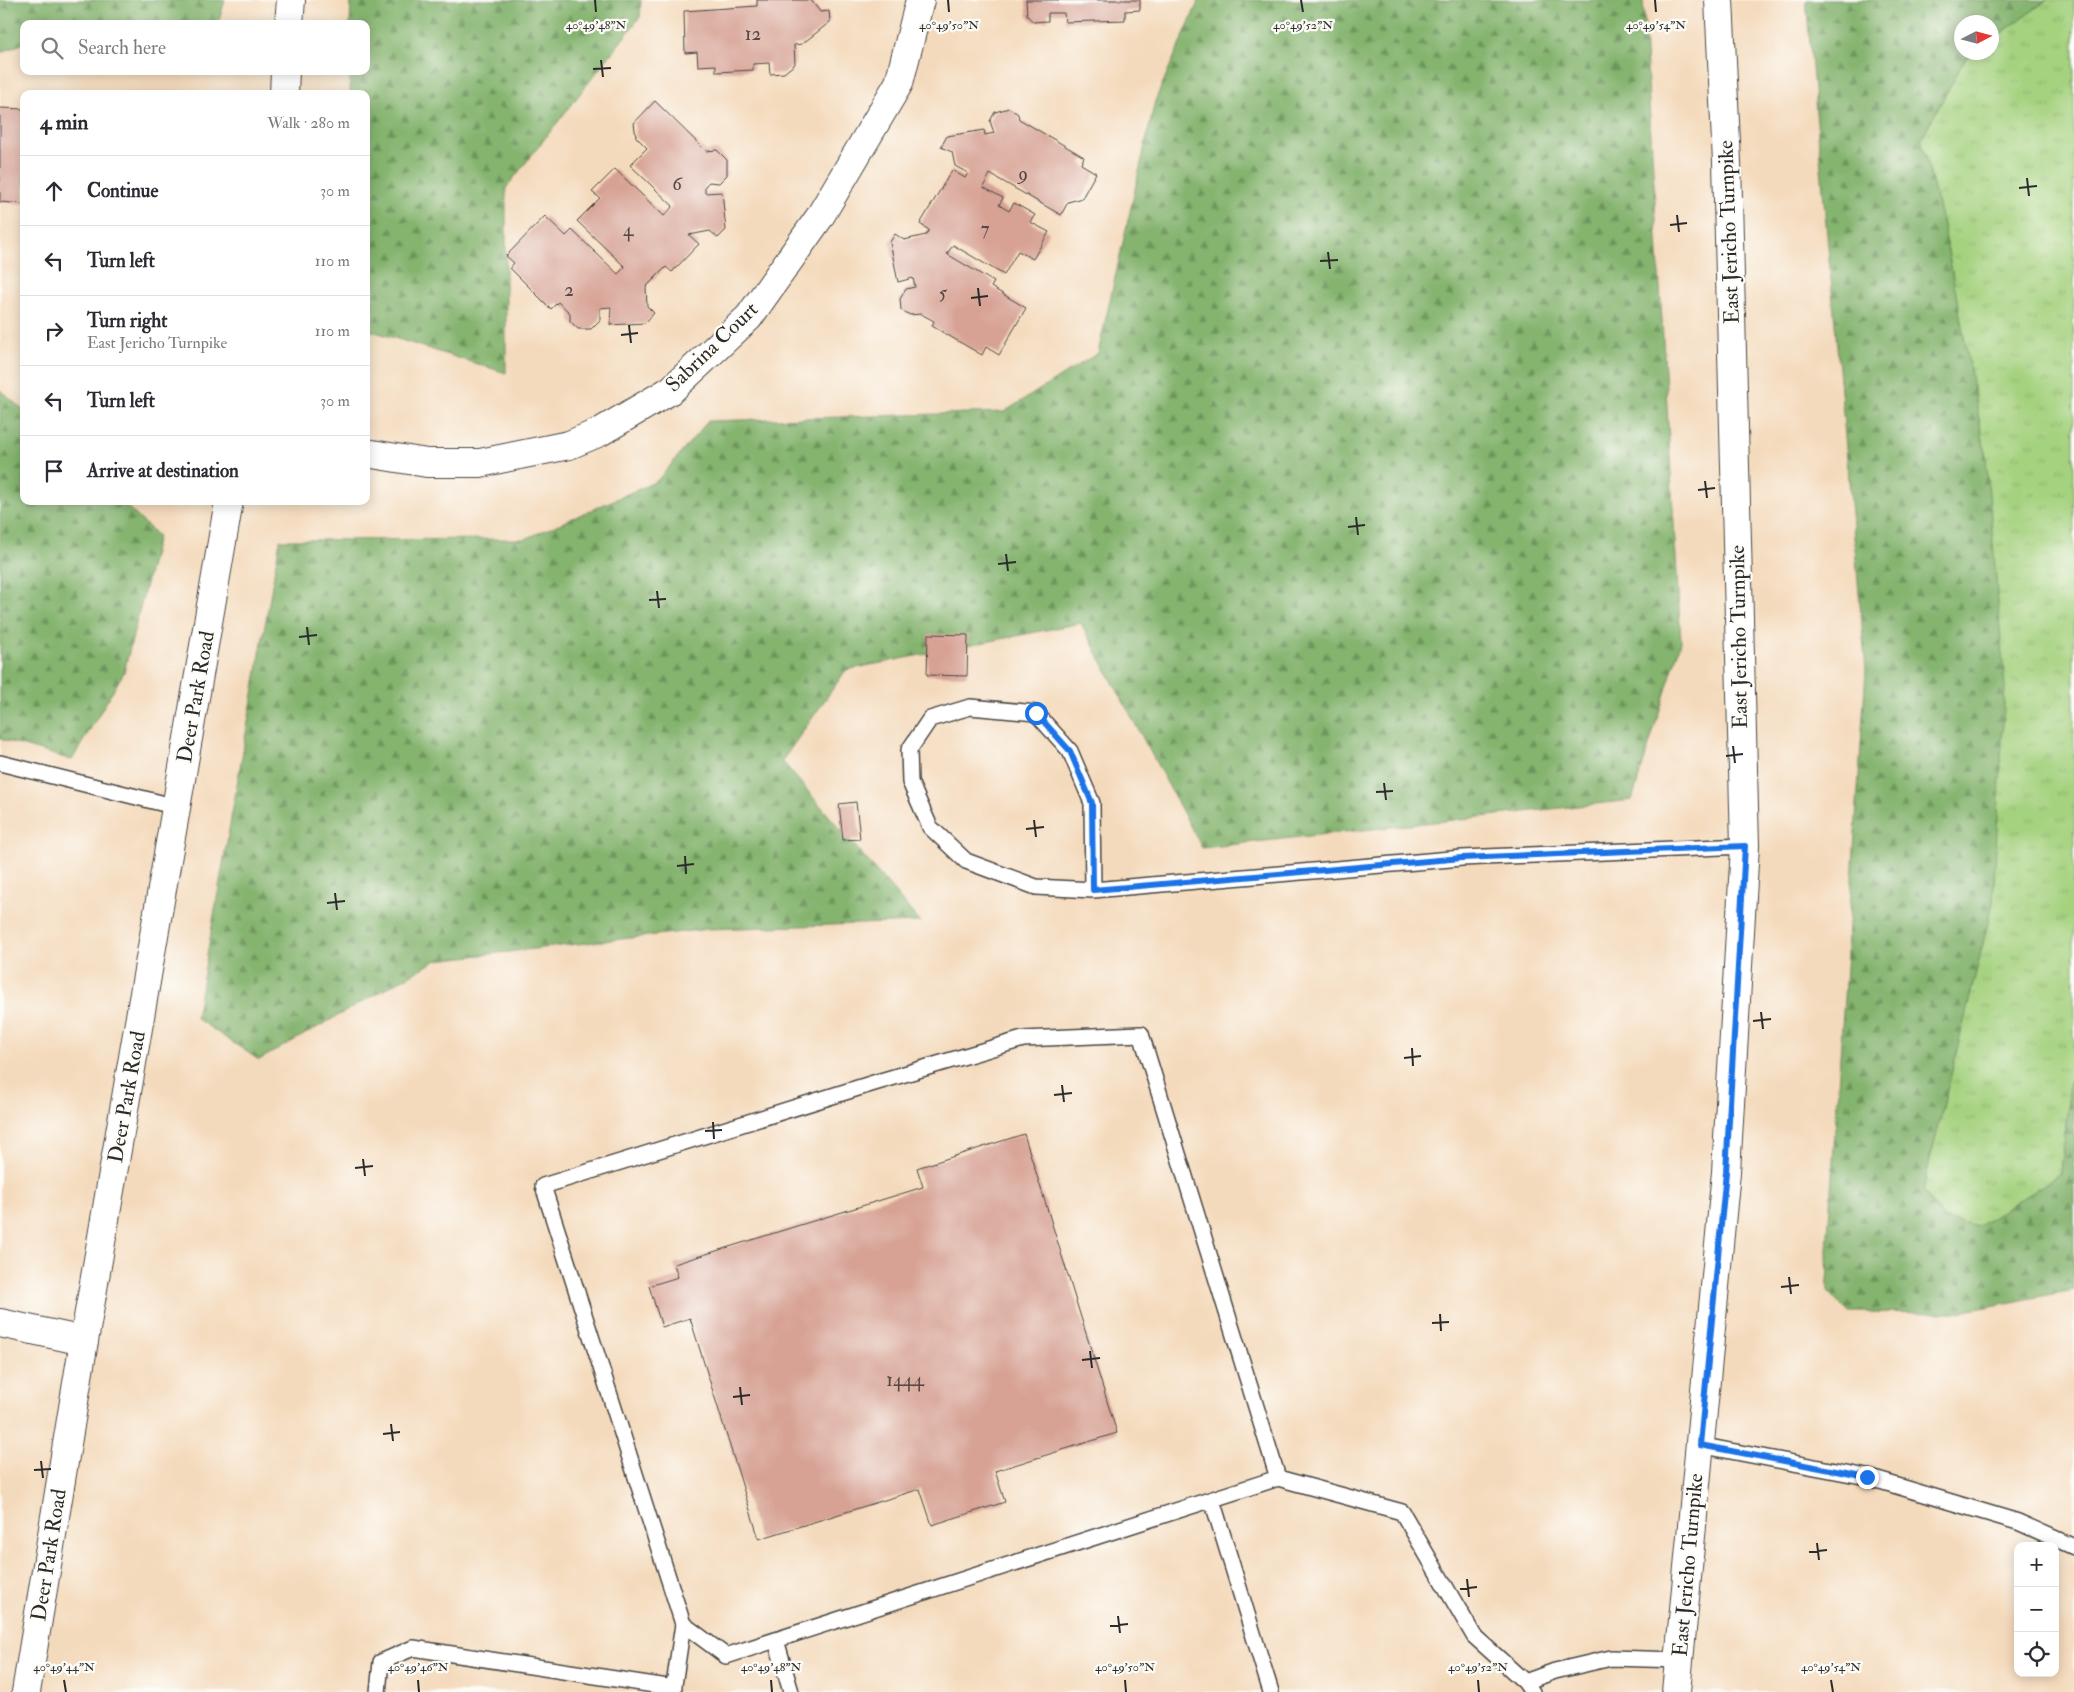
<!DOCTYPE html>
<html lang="en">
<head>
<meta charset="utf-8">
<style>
  :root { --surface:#fff; --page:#f7f7f7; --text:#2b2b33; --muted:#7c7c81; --line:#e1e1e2 }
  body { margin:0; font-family:"IM FELL Double Pica",serif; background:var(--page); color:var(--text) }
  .controls { position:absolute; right:15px; bottom:15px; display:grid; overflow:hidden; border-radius:10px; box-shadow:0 2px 12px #0003 }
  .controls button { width:45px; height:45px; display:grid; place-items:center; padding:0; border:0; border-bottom:1px solid var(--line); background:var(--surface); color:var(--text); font:25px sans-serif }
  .compass { position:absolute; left:1954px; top:15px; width:45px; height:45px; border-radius:50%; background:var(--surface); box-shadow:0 2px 12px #0003; rotate:84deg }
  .stop { position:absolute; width:15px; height:15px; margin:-11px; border:4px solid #1a73e8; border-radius:50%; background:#fff }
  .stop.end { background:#1a73e8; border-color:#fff; box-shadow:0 1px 5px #0008 }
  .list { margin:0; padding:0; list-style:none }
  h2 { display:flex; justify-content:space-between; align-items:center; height:65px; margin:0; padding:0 20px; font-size:21px }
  h2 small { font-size:16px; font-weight:400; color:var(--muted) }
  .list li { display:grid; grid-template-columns:32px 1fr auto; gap:15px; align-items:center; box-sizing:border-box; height:70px; padding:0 20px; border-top:1px solid var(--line) }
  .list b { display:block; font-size:19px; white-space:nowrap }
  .list p { margin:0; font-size:16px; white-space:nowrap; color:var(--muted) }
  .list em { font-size:16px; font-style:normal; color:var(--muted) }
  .icon { flex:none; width:28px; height:28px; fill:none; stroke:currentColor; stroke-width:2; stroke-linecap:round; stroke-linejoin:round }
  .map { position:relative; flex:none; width:2074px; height:1692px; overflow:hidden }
  .search { position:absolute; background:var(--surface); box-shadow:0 2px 12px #0003; left:20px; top:20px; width:350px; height:55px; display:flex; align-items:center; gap:12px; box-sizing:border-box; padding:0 18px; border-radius:10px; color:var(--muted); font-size:19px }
  .panel { position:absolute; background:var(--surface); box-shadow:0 2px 12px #0003; left:20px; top:90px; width:350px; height:415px; border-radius:10px }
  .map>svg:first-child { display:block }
</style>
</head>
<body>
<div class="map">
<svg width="2074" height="1692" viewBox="0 0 2074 1692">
  <defs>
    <pattern id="grass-tufts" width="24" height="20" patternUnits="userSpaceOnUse" patternTransform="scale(1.25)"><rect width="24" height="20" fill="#a5d27f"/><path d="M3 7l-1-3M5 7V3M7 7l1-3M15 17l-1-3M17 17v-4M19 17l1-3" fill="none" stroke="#8eb46e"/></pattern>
    <pattern id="forest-firs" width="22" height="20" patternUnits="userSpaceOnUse" patternTransform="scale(1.25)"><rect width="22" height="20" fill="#84b46e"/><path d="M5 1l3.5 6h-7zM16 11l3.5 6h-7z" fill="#6c935b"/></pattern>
  </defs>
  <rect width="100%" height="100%" fill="#fdfcf7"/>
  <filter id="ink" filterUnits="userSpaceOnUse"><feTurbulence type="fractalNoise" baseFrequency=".02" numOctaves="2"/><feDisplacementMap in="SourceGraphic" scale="10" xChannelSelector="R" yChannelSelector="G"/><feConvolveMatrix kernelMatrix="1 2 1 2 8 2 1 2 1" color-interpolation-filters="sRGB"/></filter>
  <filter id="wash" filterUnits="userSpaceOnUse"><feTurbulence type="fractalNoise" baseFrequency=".0096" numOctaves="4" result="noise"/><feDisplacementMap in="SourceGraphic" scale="20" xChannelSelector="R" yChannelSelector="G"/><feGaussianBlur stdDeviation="1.12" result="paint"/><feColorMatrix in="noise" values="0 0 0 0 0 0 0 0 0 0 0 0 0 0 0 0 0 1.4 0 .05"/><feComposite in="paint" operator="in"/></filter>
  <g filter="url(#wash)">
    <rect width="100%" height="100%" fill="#f4dabc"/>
    <path fill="url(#grass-tufts)" stroke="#687e55" d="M2047,0H2074V320L2072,323L2074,330V1044L2061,1173L1979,1226L1941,1218L1923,1189L1954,1061L1986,457L1944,229L1921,139L1965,59L1973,53L1992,52V40Z"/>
    <path fill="url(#forest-firs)" stroke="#58704c" d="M0,0H225L218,24H24V43L0,53Z
      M351,0H641L640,17L506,188V373L366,329V94H350V71H366V24H350Z
      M1199,0H1643L1681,642L1632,800L1202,848L1081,623L846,670L782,761L920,922L709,929L437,960L259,1060L196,1018L280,540L525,539L657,481L708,421L1004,412L1098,353L1155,101Z
      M1806,0H2047L1992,40V22H1962V52L1973,53L1965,59L1921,139L1944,229L1986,457L2005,688L1993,903L1923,1189L1942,1218L1979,1226L2061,1173L2074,1044V1290L1955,1313L1849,1312L1828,1292L1827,1250L1866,671Z
      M0,390L24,411V501H121L158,536L124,672L72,760L0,739Z"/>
    <g id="blocks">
      <path fill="#d7a294" d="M757,0H811L820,12L829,11L830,22L802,44L794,45L795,64L784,73L770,74L769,63L753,64V70L716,72V65L698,66L697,52L685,53L684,11L757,6Z
        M1026,0H1140V10L1125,11V20L1065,22L1064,13H1048V21L1033,22L1027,15Z
        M655,101L706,151L717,150L727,160V175L719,183L709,182L705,186V193L722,192L726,230L718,238L710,231L689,235L699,244L672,272L666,267L646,287L647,306L654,313L645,323L610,325L611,307L600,308V320L591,329H578L570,321V313L558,302L551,309L510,268L514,263L506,256L545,216L566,236L572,230L618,274L625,267L577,221L600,198L592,192L615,169L664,216L673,206L630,165L647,148L636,137L634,123Z
        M0,108L24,109V204L0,202Z
        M1009,108L1018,114L1019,119L1084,157L1081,164L1096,173L1082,198L1068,202L1061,215L990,174L983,187L1003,198L999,205L1009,211L1014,203L1035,215L1030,222L1049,232L1033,259L1018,251L1004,275L953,245L947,254L994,282L991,287L1026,308L999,355L986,347L982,355L932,326L934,321L921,314L910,315L901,310L900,299L906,289L915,287L913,278L898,282L890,242L895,234L904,240L926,235L929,230L920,224L952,170L965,178L968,173L955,166L952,152L941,147L947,136L984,130L985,135L994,133L990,121L995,112Z
        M928,634L968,635L967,676L927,675Z
        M856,802L860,839L843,840L839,804Z
        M1024,1134L1117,1433L995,1471L1005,1502L932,1525L920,1489L759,1539L690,1318L662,1327L649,1286L678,1277L674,1264L923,1187L917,1168Z"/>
    </g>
  </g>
  <g filter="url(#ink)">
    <use href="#blocks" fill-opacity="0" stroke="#494541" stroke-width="1"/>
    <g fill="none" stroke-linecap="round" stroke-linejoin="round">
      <g stroke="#494541" stroke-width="18">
        <path id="service" d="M0,763L177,807
          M1093,890L1092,803L1070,751L1036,713L970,707L930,719L909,750L910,782L930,827L966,861L1036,887L1093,890L1462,858L1745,846
          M1699,1445L1867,1477L2018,1522L2074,1547
          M1278,1478L1141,1034L1023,1039L874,1083L543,1186L683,1624L726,1656L1278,1478L1402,1512L1474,1636L1525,1682L1532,1692
          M1212,1500L1271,1692
          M776,1640L791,1692
          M1525,1682L1555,1671L1611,1658L1679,1660
          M378,1692L381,1662L413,1648L674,1688
          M673,1692L683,1624"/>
      </g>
      <g stroke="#494541" stroke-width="30">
        <path id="minor" d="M366,453L427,463H480L569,445L600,432L671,390L749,317L819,218L899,83L920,0
          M0,1323L84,1341"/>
      </g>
      <g stroke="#494541" stroke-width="30">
        <path id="primary" d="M289,24L291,0
          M284,94L285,71
          M26,1692L84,1341L229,501
          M1676,1692L1726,1172L1745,846L1727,162L1719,0"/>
      </g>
      <use href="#service" stroke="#fff" stroke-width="15"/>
      <use href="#minor" stroke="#fff" stroke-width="28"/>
      <use href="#primary" stroke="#fff" stroke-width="28"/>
    </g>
  </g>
  <g fill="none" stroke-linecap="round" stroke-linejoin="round" filter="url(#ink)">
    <path stroke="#1a73e8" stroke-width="6" d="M1036,713L1070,751L1092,803L1093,890L1462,858L1745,846L1726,1172L1700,1445L1867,1477"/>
  </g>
  <path fill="none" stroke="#2b2b2b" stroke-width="2" d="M595,0L596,12M948,0L949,12M1301,0L1303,12M1655,0L1656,12M601,60L603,77M593,69L611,68M2027,178L2029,196M2019,188L2037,186M1677,215L1679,232M1670,225L1687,223M1328,252L1330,269M1320,261L1338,260M978,288L980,306M971,298L988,296M629,325L631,343M621,335L638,333M1705,481L1707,498M1698,490L1715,488M1356,517L1358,535M1348,527L1365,525M1006,554L1008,571M998,564L1016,562M657,591L659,608M649,600L666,599M307,627L309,645M299,637L317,635M1733,746L1735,763M1726,756L1743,754M1384,783L1386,800M1376,792L1393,791M1034,820L1036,837M1026,829L1044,827M685,856L686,874M677,866L694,864M335,893L337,910M327,903L345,901M1761,1012L1763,1029M1753,1021L1771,1019M1412,1048L1413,1066M1404,1058L1421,1056M1062,1085L1064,1102M1054,1095L1072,1093M713,1122L714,1139M705,1131L722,1130M363,1159L365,1176M355,1168L373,1166M1789,1277L1791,1294M1781,1287L1799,1285M1440,1314L1441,1331M1432,1323L1449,1322M1090,1351L1092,1368M1082,1360L1100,1358M740,1387L742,1405M733,1397L750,1395M391,1424L393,1441M383,1434L400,1432M41,1461L43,1478M34,1470L51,1469M1817,1543L1819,1560M1809,1552L1827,1550M1467,1579L1469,1597M1460,1589L1477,1587M1118,1616L1120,1633M1110,1626L1128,1624M64,1680L66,1692M418,1680L419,1692M771,1680L772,1692M1125,1680L1126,1692M1478,1680L1479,1692M1831,1680L1833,1692"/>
  <g text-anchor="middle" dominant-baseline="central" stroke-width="4.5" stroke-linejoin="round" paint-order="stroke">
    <g font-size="19" fill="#564945">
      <text x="753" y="34">12</text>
      <text x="1023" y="174">9</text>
      <text x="677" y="184">6</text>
      <text x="985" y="229">7</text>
      <text x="628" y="230">4</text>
      <text x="569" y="290">2</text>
      <text x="943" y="293">5</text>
      <text x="905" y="1380">1444</text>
    </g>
    <g font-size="21" fill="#2b2b2b" stroke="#fdfcf7">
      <text transform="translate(1729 232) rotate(-92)">East Jericho Turnpike</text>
      <text transform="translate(712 347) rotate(-44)">Sabrina Court</text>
      <text transform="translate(1739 637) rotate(-91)">East Jericho Turnpike</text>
      <text transform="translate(196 697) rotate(-80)">Deer Park Road</text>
      <text transform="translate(127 1097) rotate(-80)">Deer Park Road</text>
      <text transform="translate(49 1555) rotate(-81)">Deer Park Road</text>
      <text transform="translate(1688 1565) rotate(-85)">East Jericho Turnpike</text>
    </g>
  </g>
  <g font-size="12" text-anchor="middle" fill="#2b2b2b" stroke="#fdfcf7" stroke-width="4.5" stroke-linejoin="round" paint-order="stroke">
    <text x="596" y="29">40°49'48"N</text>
    <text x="949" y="29">40°49'50"N</text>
    <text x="1303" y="29">40°49'52"N</text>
    <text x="1656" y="29">40°49'54"N</text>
    <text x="64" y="1671">40°49'44"N</text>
    <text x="418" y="1671">40°49'46"N</text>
    <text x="771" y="1671">40°49'48"N</text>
    <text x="1125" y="1671">40°49'50"N</text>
    <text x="1478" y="1671">40°49'52"N</text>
    <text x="1831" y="1671">40°49'54"N</text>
  </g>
</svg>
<div class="controls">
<button>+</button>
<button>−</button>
<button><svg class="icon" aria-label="locate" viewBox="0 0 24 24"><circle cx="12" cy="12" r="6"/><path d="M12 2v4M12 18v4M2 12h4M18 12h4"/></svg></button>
</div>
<svg class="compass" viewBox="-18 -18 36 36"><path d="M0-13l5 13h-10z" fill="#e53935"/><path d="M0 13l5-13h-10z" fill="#7c7c81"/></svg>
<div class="stop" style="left:1036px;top:713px"></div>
<div class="stop end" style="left:1867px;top:1477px"></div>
<div class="search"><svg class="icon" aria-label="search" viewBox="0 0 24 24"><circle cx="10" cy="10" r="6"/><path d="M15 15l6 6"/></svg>Search here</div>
<section class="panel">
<h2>4 min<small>Walk · 280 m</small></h2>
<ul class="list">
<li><svg class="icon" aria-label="ahead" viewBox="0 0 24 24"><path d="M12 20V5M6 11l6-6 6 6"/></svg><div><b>Continue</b></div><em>30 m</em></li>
<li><svg class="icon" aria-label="left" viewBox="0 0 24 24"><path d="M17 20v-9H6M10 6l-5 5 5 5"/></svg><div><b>Turn left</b></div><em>110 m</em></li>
<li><svg class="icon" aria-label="right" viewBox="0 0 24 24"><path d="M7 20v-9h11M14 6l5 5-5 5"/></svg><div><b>Turn right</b><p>East Jericho Turnpike</p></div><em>110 m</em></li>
<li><svg class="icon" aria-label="left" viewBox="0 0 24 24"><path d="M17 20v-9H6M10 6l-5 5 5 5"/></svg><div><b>Turn left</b></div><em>30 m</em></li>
<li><svg class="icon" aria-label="arrive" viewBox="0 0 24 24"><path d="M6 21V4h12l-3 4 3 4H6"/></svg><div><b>Arrive at destination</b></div></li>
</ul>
</section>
</div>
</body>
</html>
